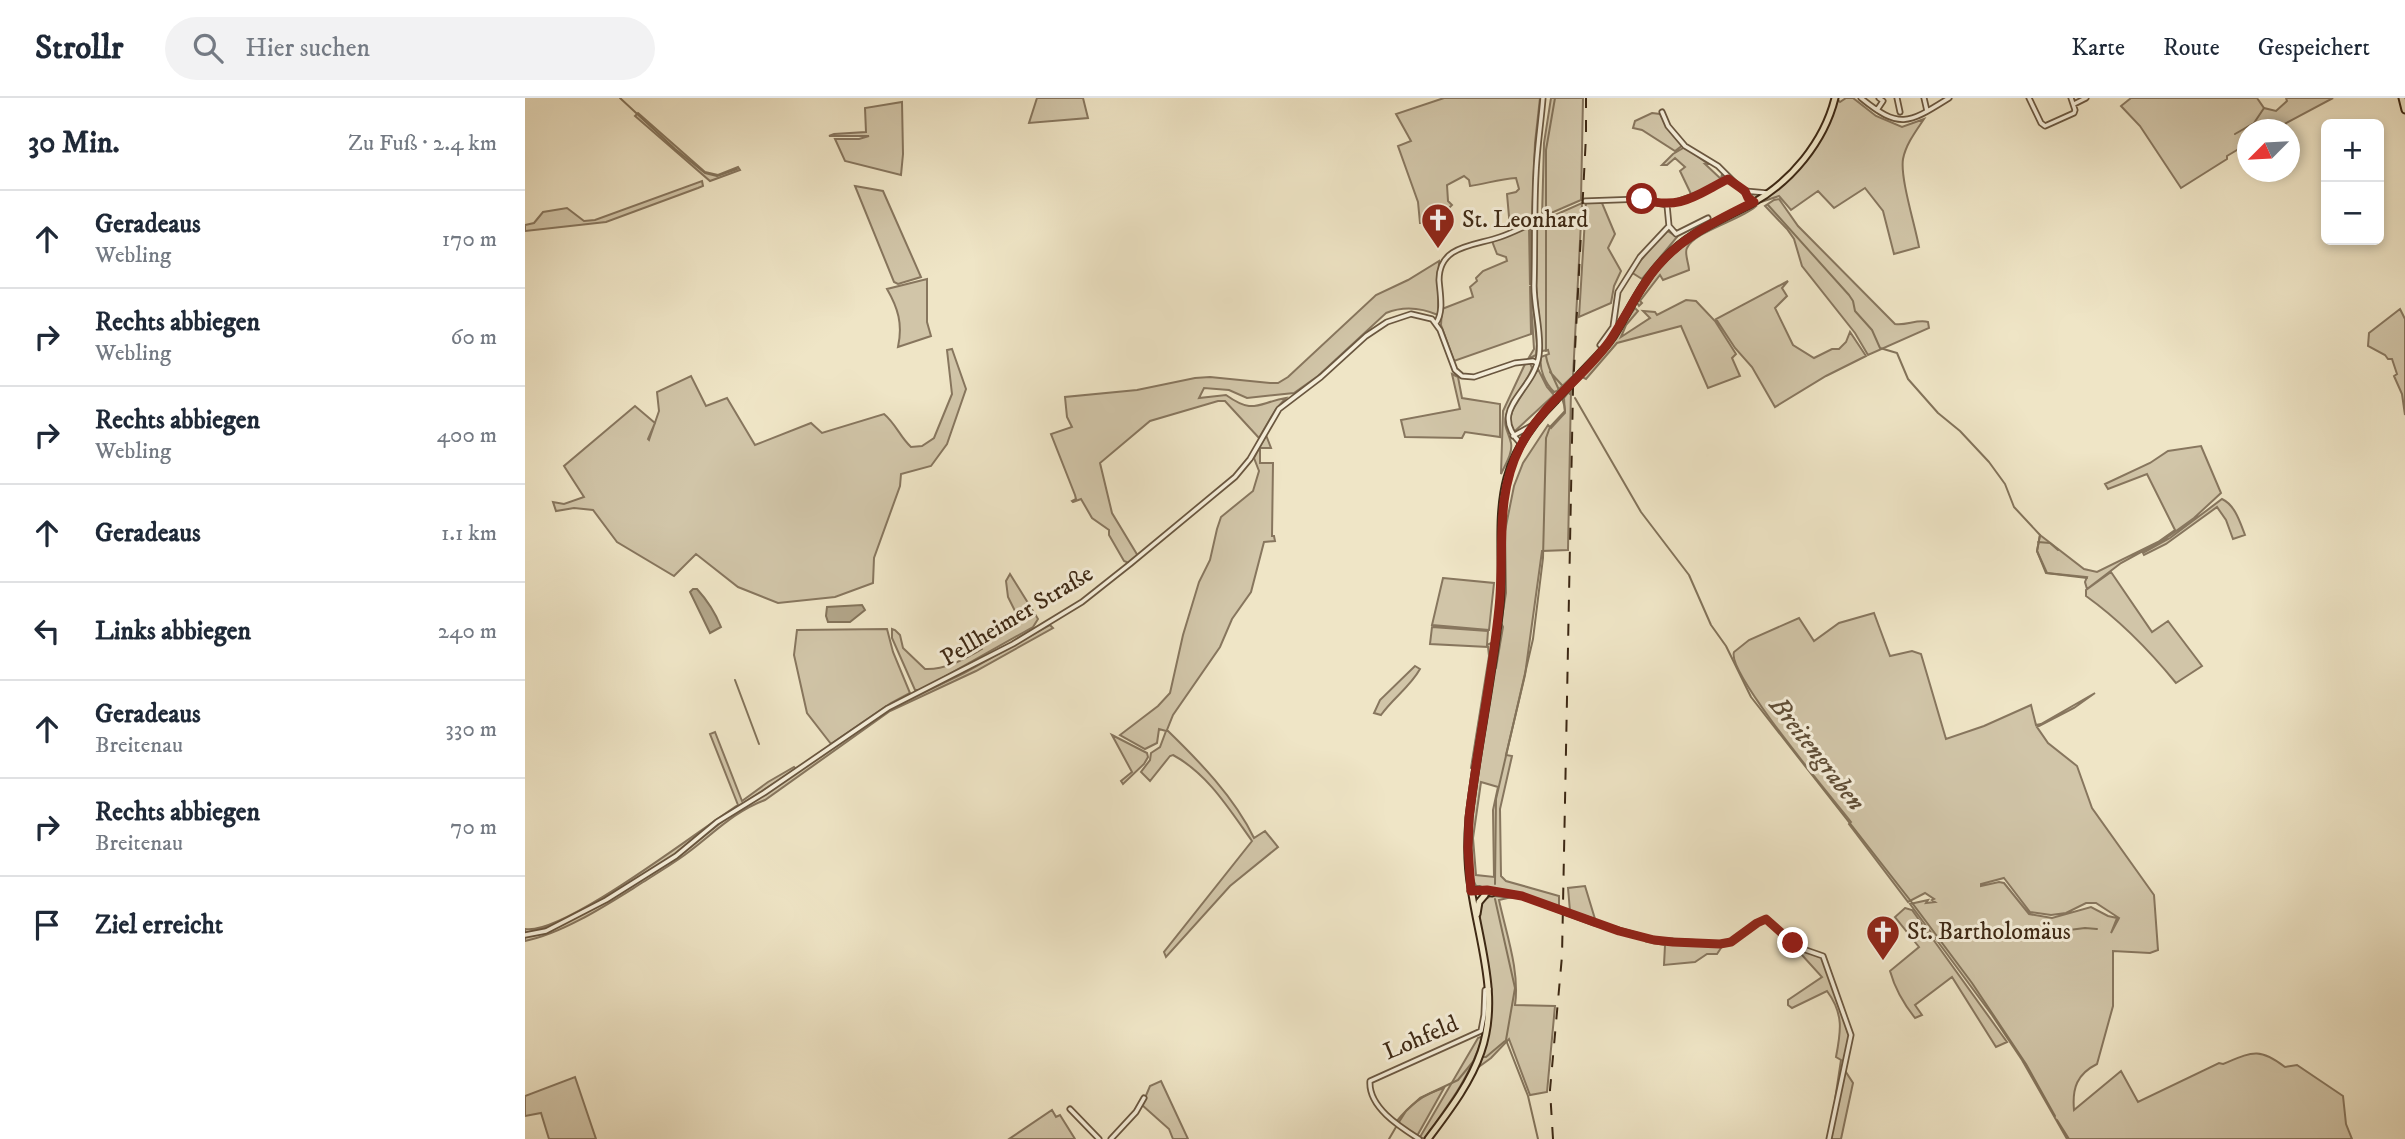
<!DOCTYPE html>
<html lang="de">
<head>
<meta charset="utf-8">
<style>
  :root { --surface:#fff; --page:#f2f2f3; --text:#1f2937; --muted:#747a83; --line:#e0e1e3 }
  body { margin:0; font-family:"IM FELL DW Pica",serif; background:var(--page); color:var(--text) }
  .controls { position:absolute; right:21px; top:21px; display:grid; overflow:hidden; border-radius:10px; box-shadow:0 4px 10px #0003 }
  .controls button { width:63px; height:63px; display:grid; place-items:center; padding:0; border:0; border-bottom:2px solid var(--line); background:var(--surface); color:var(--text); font:35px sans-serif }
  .compass { position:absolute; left:1712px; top:21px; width:63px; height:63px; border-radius:50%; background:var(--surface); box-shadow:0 4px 10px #0003; rotate:246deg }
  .stop { position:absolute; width:21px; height:21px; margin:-16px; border:5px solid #8f2418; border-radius:50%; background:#fff }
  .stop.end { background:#8f2418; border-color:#fff; box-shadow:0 2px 7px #0008 }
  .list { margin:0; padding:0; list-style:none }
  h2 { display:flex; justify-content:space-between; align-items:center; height:91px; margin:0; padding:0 28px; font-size:30px }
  h2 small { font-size:23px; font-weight:400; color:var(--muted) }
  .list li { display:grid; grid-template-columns:46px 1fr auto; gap:21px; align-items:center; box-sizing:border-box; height:98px; padding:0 28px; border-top:2px solid var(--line) }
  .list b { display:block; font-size:26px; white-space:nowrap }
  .list p { margin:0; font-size:23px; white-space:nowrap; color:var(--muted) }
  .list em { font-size:23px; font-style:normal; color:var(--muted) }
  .icon { flex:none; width:38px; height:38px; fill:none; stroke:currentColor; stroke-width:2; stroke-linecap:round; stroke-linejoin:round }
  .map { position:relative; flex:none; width:1880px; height:1041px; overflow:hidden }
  header { display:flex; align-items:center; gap:42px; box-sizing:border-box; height:98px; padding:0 35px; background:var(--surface); border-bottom:2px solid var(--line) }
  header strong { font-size:33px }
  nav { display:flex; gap:38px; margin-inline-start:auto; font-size:24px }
  .search { width:490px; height:63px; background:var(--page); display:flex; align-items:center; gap:18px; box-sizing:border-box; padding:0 24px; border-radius:38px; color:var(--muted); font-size:26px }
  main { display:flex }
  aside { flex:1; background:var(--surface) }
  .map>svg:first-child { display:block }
</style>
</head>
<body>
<header>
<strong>Strollr</strong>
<div class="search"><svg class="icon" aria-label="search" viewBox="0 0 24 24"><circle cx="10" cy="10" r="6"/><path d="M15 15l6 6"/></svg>Hier suchen</div>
<nav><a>Karte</a><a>Route</a><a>Gespeichert</a></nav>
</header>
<main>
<aside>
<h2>30 Min.<small>Zu Fuß · 2.4 km</small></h2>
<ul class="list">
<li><svg class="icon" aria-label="ahead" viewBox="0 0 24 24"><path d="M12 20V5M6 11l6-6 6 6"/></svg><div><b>Geradeaus</b><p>Webling</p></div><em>170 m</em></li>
<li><svg class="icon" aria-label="right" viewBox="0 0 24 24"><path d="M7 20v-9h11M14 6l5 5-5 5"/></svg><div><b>Rechts abbiegen</b><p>Webling</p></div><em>60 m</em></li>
<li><svg class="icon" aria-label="right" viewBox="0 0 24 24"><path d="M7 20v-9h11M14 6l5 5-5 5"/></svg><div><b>Rechts abbiegen</b><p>Webling</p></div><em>400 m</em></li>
<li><svg class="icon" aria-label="ahead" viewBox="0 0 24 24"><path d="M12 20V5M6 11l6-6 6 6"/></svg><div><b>Geradeaus</b></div><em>1.1 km</em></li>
<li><svg class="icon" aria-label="left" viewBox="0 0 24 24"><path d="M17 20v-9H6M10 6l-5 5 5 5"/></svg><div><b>Links abbiegen</b></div><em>240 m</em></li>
<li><svg class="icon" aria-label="ahead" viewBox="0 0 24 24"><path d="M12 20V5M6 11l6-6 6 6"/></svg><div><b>Geradeaus</b><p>Breitenau</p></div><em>330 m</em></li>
<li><svg class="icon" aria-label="right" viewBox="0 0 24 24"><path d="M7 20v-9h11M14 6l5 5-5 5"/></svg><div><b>Rechts abbiegen</b><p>Breitenau</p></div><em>70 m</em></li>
<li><svg class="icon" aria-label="arrive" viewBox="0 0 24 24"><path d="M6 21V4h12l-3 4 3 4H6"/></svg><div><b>Ziel erreicht</b></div></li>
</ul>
</aside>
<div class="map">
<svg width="1880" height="1041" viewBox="0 0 1880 1041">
  <rect width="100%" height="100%" fill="#efe5c6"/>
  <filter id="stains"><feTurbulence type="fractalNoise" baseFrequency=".00286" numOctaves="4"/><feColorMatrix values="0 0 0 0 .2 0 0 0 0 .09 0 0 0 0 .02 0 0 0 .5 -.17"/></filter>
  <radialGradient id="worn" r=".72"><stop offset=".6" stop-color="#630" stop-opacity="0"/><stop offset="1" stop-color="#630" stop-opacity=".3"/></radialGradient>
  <path fill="#d1c5a8" stroke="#87765e" stroke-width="2" fill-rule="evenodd" d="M512,0H558L563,20L504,25Z
    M919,0H1015L1010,45L1007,123L988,132L985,130L982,96L991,94L994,91L991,80C973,81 961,86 945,88L944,82L939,78L922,87L923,103L927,107L919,115L915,114L906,118L902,125H895L893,104L873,48L886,43L871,16Z
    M1026,0H1058L1056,102L1017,119L1019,45Z
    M1321,0H1328L1351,18L1377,29L1399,21C1391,33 1381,46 1378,61C1375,80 1390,127 1394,149L1369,156L1358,113L1340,90L1309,110L1293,93L1266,112L1254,98L1236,104C1246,95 1257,89 1267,79C1288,57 1301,31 1313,2L1315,4Z
    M1606,0H1732L1739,10L1751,13L1762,3L1761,0H1808L1750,31L1722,32V46L1702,58V61L1656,90L1615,28L1596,8Z
    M377,4L378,56L376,77L320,63L310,41H334L344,38H304L309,36L341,34L340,10Z
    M113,15L180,74L193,77L213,69L215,72L185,83L110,18Z
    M1127,15L1135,16L1143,29L1158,47L1150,53L1117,32L1108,30L1110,23Z
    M1160,49L1183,66H1180L1196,81L1197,76L1198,81L1167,98L1155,73L1160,69L1150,60L1142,67H1137L1148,56Z
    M177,83L178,88L173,90L81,124L0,133V127L9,125L18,114L42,110L59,123L70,122Z
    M330,88L358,93L396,179L373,186L369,184Z
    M1254,101L1273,128L1370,226C1381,228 1392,221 1403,224L1404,230L1343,257L1330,235L1277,168L1269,141L1262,131L1240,108L1249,102Z
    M1061,104L1077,105L1090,136L1083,150L1096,173L1089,188L1086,205L1054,219Z
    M1057,105L1048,278L1032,293L1029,294C1020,285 1014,271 1016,259L1024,256L1023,252L1017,253L1011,188L1012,125Z
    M1226,109H1230C1215,122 1169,134 1162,150C1159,155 1164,166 1164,172L1138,182L1135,177L1115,203L1117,205L1114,208L1111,203C1119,191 1126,177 1136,166C1159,139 1194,125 1226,109Z
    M1004,128L1005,187L1006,129L1008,132V204L1012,246L1011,257L1003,261L1009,251L1005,188L1006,236L929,263L916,227L917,211L948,199L945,189L952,183L951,180L958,173L982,163L981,159L972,156L967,143Z
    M1141,132L1152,139L1117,181L1106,174Z
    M914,163L913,217C897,210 878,208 861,215L793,278L769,295L722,300L704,292L679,290L674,300L701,297C729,317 732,305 761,300L751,311L734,340L700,303H693L625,323L575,365L587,415L613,458L604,465L599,463L584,437V432L567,420L556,401L548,404L547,403L551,401L550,397L526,336L547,329L542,319L540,299L612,292L670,280L685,279L745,285H753L763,279L851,197L883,182Z
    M402,181V224L406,238L373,249C378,226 373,210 362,191Z
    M1263,183L1257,190L1262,198L1250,210L1268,247L1289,260L1307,251H1314L1321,244L1325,234L1341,258L1301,278L1250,309L1227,269L1210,250L1191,221Z
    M1161,202L1171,203L1190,223L1211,256L1207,260L1215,278L1183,290L1156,228L1092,245L1061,281L1057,279L1079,254L1110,210L1113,213L1101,227L1096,239L1125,220L1118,213L1130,214L1132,217Z
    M1875,211L1880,221V317L1877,296L1869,278L1872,276L1867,261H1863L1860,257L1843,248L1844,235Z
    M427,251L441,291L422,346L406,368L376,376L375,388L349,460L348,485L310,499L253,505L213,489L171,456L149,478L92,444L68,412L49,410L31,413L28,404L39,406L59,399L39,368L110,308L130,325L123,341L124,342L134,313L132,294L166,278L181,308L202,300L230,347L286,325L297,335L359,316C371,326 375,339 386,349L397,348L409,340L427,296L422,252Z
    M1005,265L1007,270C1001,287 985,300 981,318C978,329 984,335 986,345C988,355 980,367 976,376L978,313L1000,266Z
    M1013,271L1022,289L1029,297L990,333L987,331L985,321L988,311Z
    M927,276L933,279L937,300L975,306V339L940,334L937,340L880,339L876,322L935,311Z
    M1046,291L1043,452L1017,453L1000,577L981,657L987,658L975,711L976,778L981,783L1034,798V809L1008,800L951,788C942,773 945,736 946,718L968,572L971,570L978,529L976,525L981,495L980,433L989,388L998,365L1023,327L1026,330L1040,315L1039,300ZM956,684L973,689L968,712L969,779L951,777L948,740Z
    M741,337L746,350H735V365H748L747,438H749L750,443L739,444L726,494L707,521L695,549L648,617L642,632C675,664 709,699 729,740L740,733L753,749L705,788L641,859L639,854L727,743C704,711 683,676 648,657L645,658L625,683L616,674L625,662L626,655L635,649L641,633L634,631L632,645L620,651L595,637L633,608L645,595L658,537L674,484L685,462L692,431L696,419L728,393L734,373L729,360Z
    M1676,348L1696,395L1669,420L1640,441L1596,465L1562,491L1560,484L1562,479L1522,475L1512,453L1515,437L1559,471L1572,474L1633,444L1650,432L1622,376L1583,391L1580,386L1625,365L1643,353Z
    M1697,401C1710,407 1715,424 1720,437L1708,441L1701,422L1692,409L1641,446L1619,457L1618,455L1645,440Z
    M1586,474L1627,534L1643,523L1677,568L1651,585C1624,552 1596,523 1561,498V492Z
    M485,476L513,521L508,529L396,592H390L367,540V531L370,532L375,537L378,550L400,571C421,572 439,561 457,551L456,542L494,521L483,499L481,483Z
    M918,480L969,485L964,532L907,527Z
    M1349,515L1365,558L1387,553L1396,556L1421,641L1459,628L1506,607L1511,627L1516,626L1570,595L1549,610L1512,629L1523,645L1552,668L1567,710L1629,797L1633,852L1625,855L1588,853V908L1572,966C1552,976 1547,990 1549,1012L1596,973L1613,1004L1694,965L1698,966C1727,954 1734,949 1760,969L1772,967L1818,998L1821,1026L1827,1041H1542L1497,962L1467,917L1385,806L1403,802L1401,805L1410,804L1407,802L1409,801L1400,795L1383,804L1324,726L1326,724C1308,701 1201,574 1209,554L1224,542L1274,520L1289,543L1314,525ZM1479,780L1505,814L1526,817L1541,815L1561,805H1571L1594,820L1586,835L1592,820L1583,818L1566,809L1527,820L1504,816L1479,785L1474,784L1456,788V786Z
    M525,527L528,530L451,573L365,613L240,702C210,713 190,734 165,753C151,764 135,773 120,783C86,804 40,835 0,843V839L20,835L123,778L150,761L199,722L363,612L439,575Z
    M907,529L963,533L962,547L966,545L967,547L948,671L946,670L964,558L963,549L905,546Z
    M362,531L368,554L385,595L366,605L306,646L282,615L269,557L272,532Z
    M890,568L895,571C885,589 868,600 856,617L849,615L855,602Z
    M190,634L217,703L243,684L269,669L271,671L188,725L149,757L100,788L27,828L0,835V831C38,838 175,731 213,707L185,636Z
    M587,637L622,655L623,659L619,666L598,686L596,683L607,674Z
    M1060,788L1070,821L1045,813L1043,790Z
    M966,798L987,799L974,802C981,835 995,873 990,907L1030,908L1022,994L1005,997L984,941L966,960L951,971C958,949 966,926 966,903C966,874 948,826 958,802Z
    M1380,810L1387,812L1482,944L1471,949L1427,879L1390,907L1397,917L1390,920C1378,905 1370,891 1365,873L1394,849L1370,819Z
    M1125,843L1198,847L1192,856H1182L1170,864L1139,867L1140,847L1123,844Z
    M1267,846L1297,859L1315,907L1324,939L1310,1002L1316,962L1311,959C1316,933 1319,916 1302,893L1267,910L1263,907V902L1297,879Z
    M958,938C945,979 924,1006 899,1041L895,1039L953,940Z
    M1319,971L1328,985L1316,1041H1305Z
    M50,979L71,1041H24L16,1015L0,1018V998Z
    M636,983L663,1041H648L644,1031L617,1007L625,988Z
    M919,990L892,1038L871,1024C885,1007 898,996 919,990Z
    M527,1012L531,1019L535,1017L550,1041H484Z"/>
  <path fill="#b2a589" stroke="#83735a" stroke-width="2" d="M168,491H172C183,503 190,514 196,529L185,535L165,494Z
    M337,507L340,512L325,524H303L301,518L302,509Z"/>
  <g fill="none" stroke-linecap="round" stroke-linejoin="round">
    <path stroke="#83735a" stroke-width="2" d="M95,0L150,51L180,75L192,78L212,71
      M1710,36L1729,25L1739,10
      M1243,107L1324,197L1328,203L1330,213L1347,232L1355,250L1372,255L1383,281L1413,315L1435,333L1464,364L1480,386L1489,409L1515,437L1512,453L1521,475L1562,480
      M1021,253V52L1030,0
      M1025,274L1045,296
      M1050,300L1116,414L1164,477L1186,527L1201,548L1226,599L1385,802L1447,885L1501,966L1530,1018
      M1513,444L1525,445L1533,452
      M210,582L234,646
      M970,786L971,701L1008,541L1018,460L1021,340L1025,329L1040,313C1039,294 1024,278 1021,258
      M970,801L990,890L981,942L1003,998L1013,1041
      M1413,840L1500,833L1520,835L1560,830L1572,831
      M956,959H961L980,943
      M1532,1022L1544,1041
      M874,1024L881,1013L895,1000L933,982L951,960
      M864,1041L871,1029"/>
    <g stroke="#6a5740" stroke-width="7">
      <path id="minor" d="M1336,0C1375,32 1384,25 1424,0
        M1372,0L1375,14
        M1399,0L1402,13
        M1504,0L1516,25L1520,28L1549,15L1550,12L1546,0
        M1549,6L1561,0
        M1352,12L1358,3L1354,0
        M1137,14L1143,28L1160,48L1193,68L1229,104
        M1220,93L1242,95
        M1060,103L1117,101L1142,107L1174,96L1203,81
        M1142,107L1144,128L1151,136L1183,120
        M911,225C919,214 915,196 914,182C914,147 949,148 975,139C987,135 998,129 1010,124
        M1075,247L1088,229L1093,194L1115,159L1144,128
        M988,338L1006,328
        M996,346C961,310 1009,295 1014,257C1017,235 1009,211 1009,188C1010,150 1009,112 1011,75C1012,50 1016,25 1018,0
        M967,795L997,798L1069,825L1129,842L1195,846L1206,844L1232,825L1241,821L1275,850L1298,858L1326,937L1304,1041
        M0,837L21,833L81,802L151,758L192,724L239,695L363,610L488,546L557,504L605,466L710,379L725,361L754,311L796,279L841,238L862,224L886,216L907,221L915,232L930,272L937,278L949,279L990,265L1008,263L1012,265
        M545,1011L574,1041
        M586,1041L611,1014L619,1000
        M894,1041C875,1029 843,1009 845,983L956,933L959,917L960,892L964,891"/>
    </g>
    <g stroke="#3d2814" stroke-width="9">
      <path id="major" d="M1877,0L1880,12
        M1056,275C1067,263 1079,252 1088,239C1104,214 1116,185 1137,163C1162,135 1194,123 1226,106C1266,84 1299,44 1310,0
        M946,793L955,792L967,795
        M952,816L954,804L960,797
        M903,1041C923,1014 945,986 956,954C975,899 954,845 946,790C942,767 942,744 944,720C952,650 968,579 975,508C979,466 971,421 982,380C990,350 1008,325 1030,303"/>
    </g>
    <use href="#minor" stroke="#f5eeda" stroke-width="3.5"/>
    <use href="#major" stroke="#efe5c6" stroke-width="5"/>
    <path stroke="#3d2814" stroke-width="2" stroke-dasharray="12 12" stroke-linecap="butt" d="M1028,1041L1025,992L1037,858L1048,291L1061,38V0"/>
    <g stroke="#3d2814" stroke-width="9" stroke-linecap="butt">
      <path id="major-bridge" d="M1030,303L1056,275"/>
    </g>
    <use href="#major-bridge" stroke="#efe5c6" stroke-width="5"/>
  </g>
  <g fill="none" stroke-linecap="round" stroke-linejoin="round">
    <path stroke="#8f2418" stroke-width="9" d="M1117,101C1155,113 1171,97 1203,81L1220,93L1223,100L1229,104C1186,125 1146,144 1120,185C1107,204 1097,225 1084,244C1057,281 1016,307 995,349C969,400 980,455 974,510C967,581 952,650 944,720L943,750L946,793L962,792L997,798L1094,833L1129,842L1148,844L1195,846L1206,844L1232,825L1241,821L1268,845"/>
  </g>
  <defs>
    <g id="church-pin" transform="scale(1.75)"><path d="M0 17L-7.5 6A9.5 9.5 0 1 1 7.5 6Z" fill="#8f2418" stroke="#f5eeda"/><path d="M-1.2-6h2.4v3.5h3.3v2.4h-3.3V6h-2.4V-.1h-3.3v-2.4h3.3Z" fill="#fff"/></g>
  </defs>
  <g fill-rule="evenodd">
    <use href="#church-pin" x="913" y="122"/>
    <use href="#church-pin" x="1358" y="834"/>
  </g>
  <g text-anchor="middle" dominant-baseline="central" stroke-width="6" stroke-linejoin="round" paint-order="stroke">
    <g font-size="24" fill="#3d2814" stroke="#f5eeda" text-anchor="start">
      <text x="937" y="122">St. Leonhard</text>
      <text x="1382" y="834">St. Bartholomäus</text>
    </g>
    <g font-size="24" fill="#3d2814" stroke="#f5eeda">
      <text transform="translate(492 518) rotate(-31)">Pellheimer Straße</text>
      <text transform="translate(896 940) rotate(-23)">Lohfeld</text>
    </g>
    <g font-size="26" font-style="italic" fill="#604e37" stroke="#f5eeda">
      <text transform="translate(1292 656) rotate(52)">Breitengraben</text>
    </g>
  </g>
  <rect width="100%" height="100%" filter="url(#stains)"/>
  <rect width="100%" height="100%" fill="url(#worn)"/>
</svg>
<div class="controls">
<button>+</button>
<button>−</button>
</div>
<svg class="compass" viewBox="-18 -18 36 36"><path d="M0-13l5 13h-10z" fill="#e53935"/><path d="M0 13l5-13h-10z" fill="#747a83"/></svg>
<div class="stop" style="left:1117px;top:101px"></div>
<div class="stop end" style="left:1268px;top:845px"></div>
</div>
</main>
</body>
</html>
